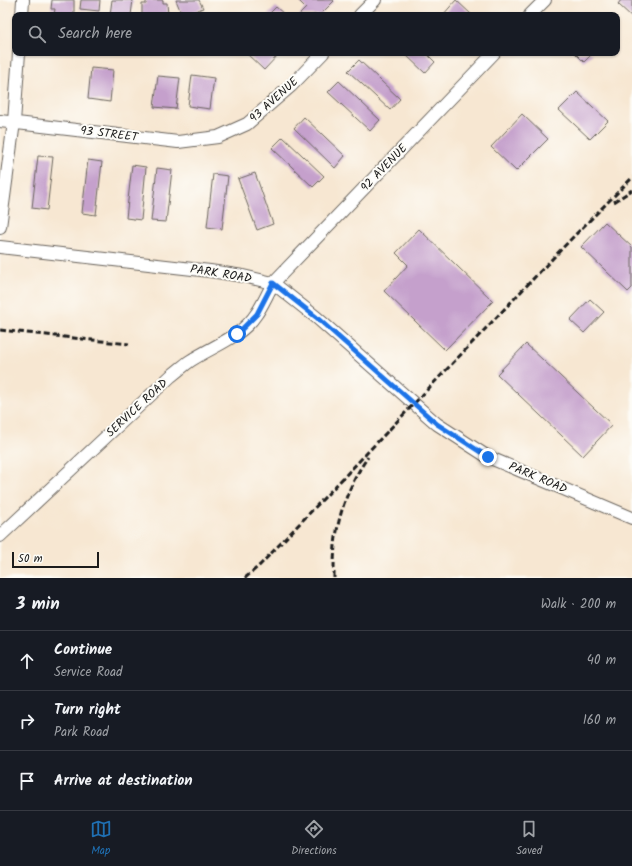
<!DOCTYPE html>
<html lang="en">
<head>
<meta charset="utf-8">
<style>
  :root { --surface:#171b24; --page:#242831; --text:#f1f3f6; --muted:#9ea1a6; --line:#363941; --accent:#1f6fb2 }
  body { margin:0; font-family:Kalam,sans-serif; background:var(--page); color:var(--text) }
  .scale { position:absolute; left:12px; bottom:10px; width:87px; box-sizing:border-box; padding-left:4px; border:2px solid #1c1c1c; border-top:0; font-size:11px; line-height:14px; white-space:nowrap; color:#1c1c1c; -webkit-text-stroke:3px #fdfcf7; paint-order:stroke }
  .stop { position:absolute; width:12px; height:12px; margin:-9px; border:3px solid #1a73e8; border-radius:50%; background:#fff }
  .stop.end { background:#1a73e8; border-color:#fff; box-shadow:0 1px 4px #0008 }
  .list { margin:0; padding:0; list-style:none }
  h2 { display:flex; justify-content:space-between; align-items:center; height:52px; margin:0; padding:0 16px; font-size:17px }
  h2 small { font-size:13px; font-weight:400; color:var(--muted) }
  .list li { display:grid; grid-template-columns:26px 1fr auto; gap:12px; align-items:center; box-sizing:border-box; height:60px; padding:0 16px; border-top:1px solid var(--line) }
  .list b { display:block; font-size:15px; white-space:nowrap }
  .list p { margin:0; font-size:13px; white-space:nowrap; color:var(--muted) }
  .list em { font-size:13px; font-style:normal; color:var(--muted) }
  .icon { flex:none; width:22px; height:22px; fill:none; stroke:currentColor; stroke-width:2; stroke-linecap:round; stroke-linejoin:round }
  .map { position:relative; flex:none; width:632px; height:578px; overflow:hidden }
  .search { position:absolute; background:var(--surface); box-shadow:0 1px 3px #0004; left:12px; right:12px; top:12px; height:44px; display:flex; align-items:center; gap:10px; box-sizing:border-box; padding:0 14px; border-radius:8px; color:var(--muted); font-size:15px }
  .sheet { height:232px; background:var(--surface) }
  nav { display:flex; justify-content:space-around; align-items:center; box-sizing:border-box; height:56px; border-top:1px solid var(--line); background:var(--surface); font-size:11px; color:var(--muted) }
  nav a { display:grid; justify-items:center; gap:2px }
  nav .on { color:var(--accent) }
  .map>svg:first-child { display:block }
</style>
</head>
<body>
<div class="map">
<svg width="632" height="578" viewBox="0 0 632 578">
  <rect width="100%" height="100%" fill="#fdfcf7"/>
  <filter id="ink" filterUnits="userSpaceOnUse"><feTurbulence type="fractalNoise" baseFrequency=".025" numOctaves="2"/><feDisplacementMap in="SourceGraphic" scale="8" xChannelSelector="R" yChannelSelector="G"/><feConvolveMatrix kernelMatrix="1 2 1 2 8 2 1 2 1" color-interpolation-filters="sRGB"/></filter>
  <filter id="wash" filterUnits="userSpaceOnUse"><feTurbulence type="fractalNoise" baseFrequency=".012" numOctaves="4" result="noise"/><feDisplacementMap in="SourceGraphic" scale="16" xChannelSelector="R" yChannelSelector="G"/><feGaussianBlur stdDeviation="0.9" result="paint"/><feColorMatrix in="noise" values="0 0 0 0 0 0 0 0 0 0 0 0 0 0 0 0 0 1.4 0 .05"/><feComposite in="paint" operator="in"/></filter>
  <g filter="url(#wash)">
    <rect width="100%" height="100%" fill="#f7e7d2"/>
    <g id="blocks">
      <path fill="#c5a0cc" d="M52,0H74V15H54L55,9H51Z
        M81,0H100L99,11L80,9Z
        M112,0H133L131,15H110Z
        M146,0H163V3H167L168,15H142V4H146Z
        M176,0H199L203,8L186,15H182Z
        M298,0H333L334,1L320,15H299L306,8Z
        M456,0L472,15H443Z
        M621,0H632V17L618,4Z
        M276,7L285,15H268Z
        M246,53H278L279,54L264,70Z
        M404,53H426L435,62L425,73Z
        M575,53H593L584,62Z
        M359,60L400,99L390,110L348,71Z
        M91,68L113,70L110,102L88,99Z
        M192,75L214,78L210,109L188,106Z
        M158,76L180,78L176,109L154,107Z
        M339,81L380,120L370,131L328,92Z
        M577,92L608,121L590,139L559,110Z
        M522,114L548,139L516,171L491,147Z
        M304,117L345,156L335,168L294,128Z
        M283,137L324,176L313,187L272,148Z
        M38,156L53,157L47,210L32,208Z
        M88,160L102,162L96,215L82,213Z
        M132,165L146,167L141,220L126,218Z
        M157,168L172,170L166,222L151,221Z
        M255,173L273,224L257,230L238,179Z
        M213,174L228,176L222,229L207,227Z
        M605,222L632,247V288L628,292L581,247Z
        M419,229L493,301L445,350L384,291L408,265L396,253Z
        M590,299L604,312L584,333L570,320Z
        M526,344L612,425L583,456L497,374Z"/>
    </g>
  </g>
  <g filter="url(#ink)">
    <use href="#blocks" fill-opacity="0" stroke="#69635c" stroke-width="1"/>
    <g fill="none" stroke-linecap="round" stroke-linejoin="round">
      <g stroke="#69635c" stroke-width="14">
        <path id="minor" d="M22,15L23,0
          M360,15L375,0
          M530,15L545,0
          M0,121L178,142L218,137L247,124L291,86L323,53
          M0,227L14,122L19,53
          M0,247L210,271L243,276L273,283L316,317L437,424L488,457L632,518
          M0,536L171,376C178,371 184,365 190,361C213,346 242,337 257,313C263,304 268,293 273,283L494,53"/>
      </g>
      <use href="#minor" stroke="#fff" stroke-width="12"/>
      <path stroke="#1c1c1c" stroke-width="3" stroke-dasharray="6 3" stroke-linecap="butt" d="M614,202L632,190
        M0,330L129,344
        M245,578L260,565L575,235L632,178
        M334,578C334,562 334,547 337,531C341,506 353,478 368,457"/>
    </g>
  </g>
  <g fill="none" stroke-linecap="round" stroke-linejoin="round" filter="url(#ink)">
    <path stroke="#1a73e8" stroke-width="5" d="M237,334L257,314L273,283L316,317L437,424L488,457"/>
  </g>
  <g text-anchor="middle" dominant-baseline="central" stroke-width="4" stroke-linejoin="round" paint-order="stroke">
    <g font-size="12" fill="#1c1c1c" stroke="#fdfcf7">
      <text transform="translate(274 100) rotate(-42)">93 AVENUE</text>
      <text transform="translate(109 134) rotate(7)">93 STREET</text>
      <text transform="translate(384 168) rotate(-46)">92 AVENUE</text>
      <text transform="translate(221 274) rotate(9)">PARK ROAD</text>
      <text transform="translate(137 408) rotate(-43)">SERVICE ROAD</text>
      <text transform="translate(538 478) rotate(23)">PARK ROAD</text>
    </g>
  </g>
</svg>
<div class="scale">50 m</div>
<div class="stop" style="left:237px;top:334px"></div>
<div class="stop end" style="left:488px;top:457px"></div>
<div class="search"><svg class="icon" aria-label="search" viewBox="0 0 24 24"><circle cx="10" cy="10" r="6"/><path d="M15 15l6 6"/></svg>Search here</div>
</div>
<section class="sheet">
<h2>3 min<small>Walk · 200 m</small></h2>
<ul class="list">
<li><svg class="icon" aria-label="ahead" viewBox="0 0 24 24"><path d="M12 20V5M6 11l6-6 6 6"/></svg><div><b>Continue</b><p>Service Road</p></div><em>40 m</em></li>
<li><svg class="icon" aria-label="right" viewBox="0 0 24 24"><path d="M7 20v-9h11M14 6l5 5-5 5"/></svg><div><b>Turn right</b><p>Park Road</p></div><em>160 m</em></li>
<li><svg class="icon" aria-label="arrive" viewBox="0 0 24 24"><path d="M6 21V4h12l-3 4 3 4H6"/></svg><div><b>Arrive at destination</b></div></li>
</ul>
</section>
<nav>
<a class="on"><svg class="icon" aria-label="map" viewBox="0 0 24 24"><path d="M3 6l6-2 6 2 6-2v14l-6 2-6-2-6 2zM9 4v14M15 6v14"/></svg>Map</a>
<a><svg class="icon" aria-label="directions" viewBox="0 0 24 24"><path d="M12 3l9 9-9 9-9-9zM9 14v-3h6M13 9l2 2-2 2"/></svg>Directions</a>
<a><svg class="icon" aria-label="saved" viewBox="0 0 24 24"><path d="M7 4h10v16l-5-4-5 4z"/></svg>Saved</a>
</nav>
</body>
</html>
